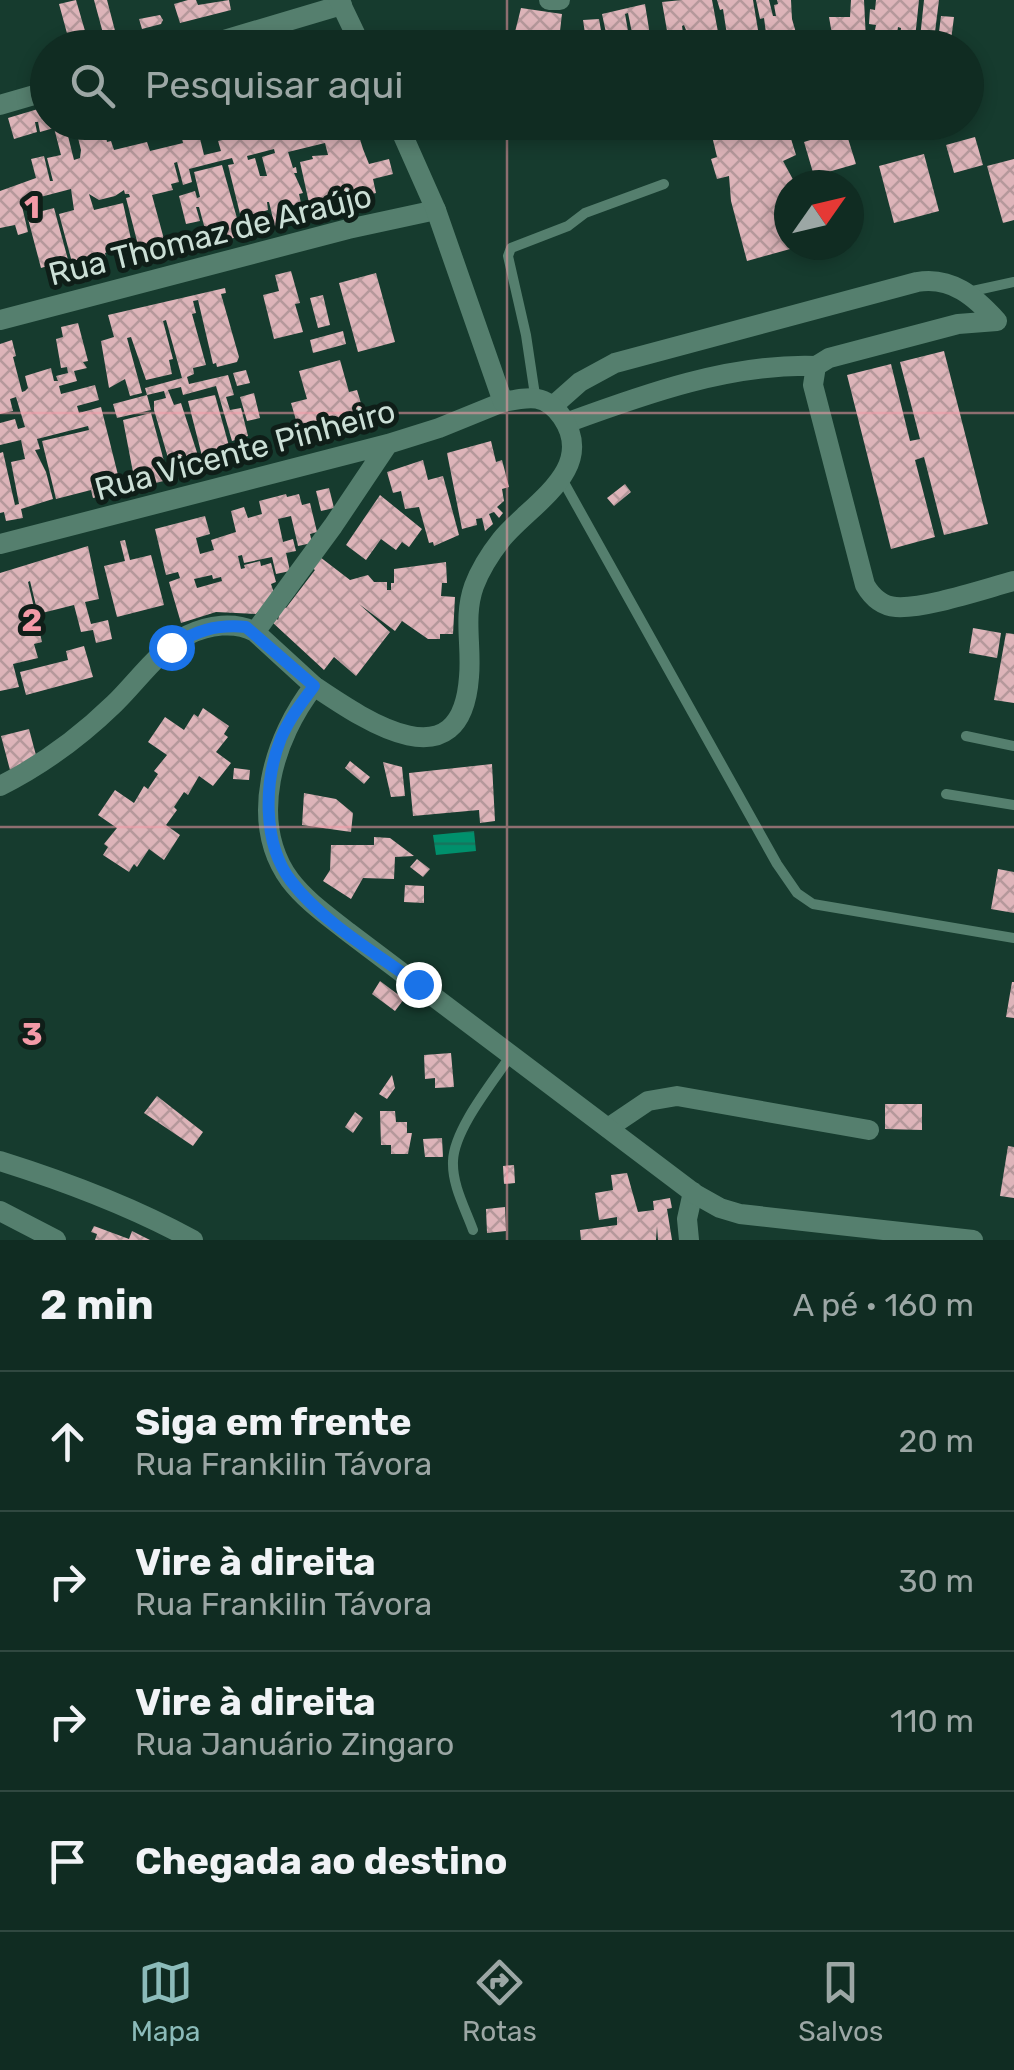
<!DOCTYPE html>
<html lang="pt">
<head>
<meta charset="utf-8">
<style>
  :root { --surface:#102c22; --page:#1e382f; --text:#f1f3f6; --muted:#9ca7a5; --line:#304840; --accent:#8bbbb9 }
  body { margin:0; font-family:Rubik,sans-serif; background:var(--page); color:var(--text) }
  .compass { position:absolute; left:774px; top:170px; width:90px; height:90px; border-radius:50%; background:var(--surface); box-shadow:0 5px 15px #0003; rotate:56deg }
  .stop { position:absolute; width:30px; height:30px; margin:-22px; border:8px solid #1a73e8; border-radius:50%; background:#fff }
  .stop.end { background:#1a73e8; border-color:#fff; box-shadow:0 2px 10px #0008 }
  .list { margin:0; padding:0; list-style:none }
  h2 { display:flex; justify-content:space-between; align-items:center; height:130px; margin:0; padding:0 40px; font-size:42px }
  h2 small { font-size:32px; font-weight:400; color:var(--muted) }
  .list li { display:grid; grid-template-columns:65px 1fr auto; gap:30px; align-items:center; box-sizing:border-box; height:140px; padding:0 40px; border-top:2px solid var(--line) }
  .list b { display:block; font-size:38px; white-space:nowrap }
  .list p { margin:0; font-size:32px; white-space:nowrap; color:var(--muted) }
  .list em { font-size:32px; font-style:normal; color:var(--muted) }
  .icon { flex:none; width:55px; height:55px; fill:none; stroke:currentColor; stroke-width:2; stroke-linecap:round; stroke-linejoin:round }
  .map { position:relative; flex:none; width:1014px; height:1240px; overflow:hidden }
  .search { position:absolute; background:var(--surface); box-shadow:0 5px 15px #0003; left:30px; right:30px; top:30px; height:110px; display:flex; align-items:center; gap:25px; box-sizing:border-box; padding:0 35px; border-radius:55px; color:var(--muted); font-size:38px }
  .sheet { height:690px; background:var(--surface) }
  nav { display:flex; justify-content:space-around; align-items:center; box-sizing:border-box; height:140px; border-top:2px solid var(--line); background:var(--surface); font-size:28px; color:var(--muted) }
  nav a { display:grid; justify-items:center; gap:5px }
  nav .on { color:var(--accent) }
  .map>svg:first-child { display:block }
</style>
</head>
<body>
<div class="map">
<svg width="1014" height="1240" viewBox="0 0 1014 1240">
  <defs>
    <pattern id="water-rules" width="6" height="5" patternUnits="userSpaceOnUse" patternTransform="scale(2.5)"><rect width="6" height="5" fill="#00906c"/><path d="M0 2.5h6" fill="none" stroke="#15755d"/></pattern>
    <pattern id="building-cross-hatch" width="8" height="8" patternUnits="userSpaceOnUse" patternTransform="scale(2.5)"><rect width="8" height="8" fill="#ddb4b9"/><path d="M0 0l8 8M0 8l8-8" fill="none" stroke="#b5989b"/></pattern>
  </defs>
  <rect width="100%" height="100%" fill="#163b2e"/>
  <path fill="url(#water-rules)" d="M474,831L476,851L436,855L433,835Z"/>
  <path fill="url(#building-cross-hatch)" fill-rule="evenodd" d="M76,0L90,48H71L59,4Z
    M94,0H107L119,46L107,48Z
    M188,0H196L198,5L229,0L231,10L180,23L174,4Z
    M682,0H712L721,48H693L684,25L682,26L685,48H670L662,2Z
    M717,0H753L761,48H729L723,9L720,10Z
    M756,0H769L773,16H776L774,5L778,4L777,0H791L792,19L799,43L796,48H768L764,18L760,19Z
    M851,0H864L866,40H833L829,17H850Z
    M876,0H919L914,48H899L901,28L898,27L895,48H868L869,34L874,35L876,25L869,24L870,9L875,10Z
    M924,0H939L933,48H919Z
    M645,4L652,48H635L628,13L625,14L631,48L609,47L602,14Z
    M521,8L562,14L558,48H520L522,34L515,32Z
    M160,15L163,20L161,24L142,29L139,19Z
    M941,16L954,17L950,48H937Z
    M599,19L604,48H567L566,43L586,40L583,20Z
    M294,42V45L332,42L333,48H279Z
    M48,106V122H52L54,127L65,124L74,160L80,158L81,150L74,122H89L91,130L104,127L107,142L111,141L114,150L147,142L150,151L183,143L178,122H196L204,155L221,151L218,141L226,139L225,134L221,135L218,122H245L244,134L268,128L267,122L285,123L288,134L298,132L296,122H313L304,126V130L335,122L339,125L374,122L377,130L359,136L363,149L369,164L389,159L393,174L373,179L376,193L347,201L345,194L339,196L343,211L309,220L307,210L314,208L315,213L329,210L327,199L309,203L300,162L313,159L312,156L328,155L325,143L288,152L293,168L296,167L297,173H294L303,193L299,194L301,203L288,207L292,223L275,227L269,202H267L268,210L241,218L228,165L234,164L232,158L189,169L192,182L183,185L177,162L174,163L179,182L171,184L173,190L152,195L165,243L139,249L126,198L130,197L129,194H125L124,190L115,196L99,200L89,194L94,210L123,203L136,262L118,267L114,250L105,253L109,269L76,277L59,214L74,210L71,189L21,202L28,232L18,235L15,225L0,228V191L36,178L31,159L44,156L50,181H53L47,158L61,155L54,128L40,132L38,122H35L37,132L14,139L8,118ZM274,149L275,153L262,157L267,176H260L255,158L248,160L247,156Z
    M149,122H170L173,133L152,138Z
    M734,122H745L746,126L780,122L783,131L788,129L796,155L783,161L796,185H789V245L801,246L747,261L731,201L729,176L717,179L711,159L717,157L712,136L732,130L730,123Z
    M845,129L856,164L814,176L804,142Z
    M975,137L983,165L954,173L946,145Z
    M924,154L939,211L894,223L879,166Z
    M1014,159V220L1003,223L987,166Z
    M222,165L242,236L209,244L199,207H196L200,221L186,224L179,196L195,191L197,198L200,197L194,172Z
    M54,208L70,267L56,271L54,264L41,268L27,215Z
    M291,271L300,303L295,304L303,332L274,339L263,295L279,291L275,275Z
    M376,273L395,342L358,352L339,283Z
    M225,288L226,293L221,294L239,357L237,362L217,367L216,363L213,364L198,300L193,301L196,313L192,314L206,365L193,368L194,374L187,377L189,384L228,375L234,395L226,397L230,410L241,408L248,436L232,441L216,386L183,395L181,387L168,390L174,405L181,403L203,471L136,488L123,420L151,413L168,476L173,475L154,410V401L166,398L164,391L147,395L145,388L182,378L166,320L163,321L173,359L169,360L172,374L146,380L131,337L127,338L142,393L130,396L125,379L109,388L101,341L114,337L108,315Z
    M323,295L330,325L318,328L310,298Z
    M78,323L88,361L83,362L87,368L74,371L77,381L59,386L61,394L95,385L99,400L77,406L79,413L101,407L119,479L102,483L106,495L93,498L91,490L56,499L42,441L89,430L88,426L37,439L40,449L35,450L46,472L53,499L21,509L23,518L6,521L4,512L0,513V453L3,452L15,505L19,504L11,462L25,459L21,440L0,445V423L15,419L18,429L25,427L16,397L10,399L13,411L0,414V344L12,340L16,356L13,357L22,392L25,391L28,388L25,376L51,368L54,381H58L56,376L68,373L67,367L61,368L56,339L63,337L61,327Z
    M343,331L346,344L313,353L310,340Z
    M944,351L988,524L944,535L924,457L915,460L935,537L891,549L847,375L891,364L910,441L920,439L900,362Z
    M340,360L349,392L357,390L363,410L323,424L322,421L298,427L291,403L307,399L299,371Z
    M246,370L250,383L237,386L233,373Z
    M254,393L260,418L247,421L240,397Z
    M147,395L151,410L117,418L113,404Z
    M215,395L229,446L248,439L253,458L219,467L216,452L202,456L188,401Z
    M491,441L496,462L502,460L509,487L502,489L504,501L497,507L503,513L499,518L494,512L489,514L493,524L485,531L482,518L476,519L477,525L462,529L447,453Z
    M423,460L428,480L443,476L459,535L434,546L433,542L429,543L419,507L405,509L401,491L393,493L387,472Z
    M625,484L631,492L614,506L607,498Z
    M329,488L334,508L321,511L316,491Z
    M286,494L287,497L299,494L302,505L310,503L317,532L310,534L312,543L298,546L291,516L278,519L283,542L293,539L296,551L286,553L290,571L276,574L272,557L244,563L242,555L238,556L241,569L245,568L244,565L260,561L261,566L271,563L276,582L271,584L275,596L256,614L216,612L181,623L169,582L180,578L178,572L166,575L155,529L205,516L210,534L196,538L200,554L214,550L211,540L236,532L231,511L244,507L249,521L248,518L262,514L259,501ZM212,575L213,579L221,577L222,581L197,588L194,579Z
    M380,495L422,529L409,547L402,542L396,550L381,539L366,560L346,545Z
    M125,540L130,560L151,555L164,605L117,617L104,566L125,561L120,541Z
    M88,546L99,599L85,602L91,624L108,620L112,639L96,643L93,630L81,632L74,605L38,614L30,581L28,582L42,642L34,644L38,658L13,664L19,687L0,691V573Z
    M320,557L350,580L368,575L374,582H387V590H391V583H394V569L446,562L447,583H442L441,596L455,597L453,634H440V639H428L402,621L395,631L359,604L390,632L356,676L334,657L324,670L272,622L275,617L278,620L280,611L283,606L286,608L315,570L312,568Z
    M973,628L1001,633L997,658L969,653Z
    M1006,633L1014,634V703L994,700Z
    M84,646L93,677L26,695L20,672L68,660L66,651Z
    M203,708L229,726L224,734L228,737L216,752L231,763L213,786L199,776L188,795L184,792L174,807L177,810L166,825L180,835L164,860L149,849L137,867L134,864L129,872L103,855L108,847L104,844L117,828L98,815L115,790L134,803L144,786L148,789L158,774L154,771L167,755L148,742L165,717L184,730L194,714L198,717Z
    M29,729L37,759L10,770L1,736Z
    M350,761L370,777L364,784L345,768Z
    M383,762L402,767L405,796L391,797Z
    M492,764L495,821L480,823L479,810L413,816L409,773Z
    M234,768L250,770L249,780L233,779Z
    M304,793L336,799L353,813L351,832L302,825Z
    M374,837L390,838L414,856L395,857L394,879L363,878L351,899L323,881L330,870L331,845H374Z
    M417,859L430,869L423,877L410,867Z
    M998,869L1014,872V913L991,909Z
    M405,885L424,886V903L404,902Z
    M380,981L404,999L395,1011L372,994Z
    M1012,982H1014V1018L1006,1017Z
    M451,1053L454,1087L435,1088V1078L425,1079L424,1055Z
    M392,1075L395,1088L387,1099L379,1094Z
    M157,1096L203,1132L193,1146L144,1113Z
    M885,1104H922V1130L885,1129Z
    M380,1111H395L396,1122H407V1133H412L408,1154H391V1145H381Z
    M355,1112L363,1118L353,1133L345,1127Z
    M442,1138L443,1157H425L423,1139Z
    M1008,1146L1014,1147V1198L1000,1196Z
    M514,1165L515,1183L504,1184L503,1166Z
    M627,1173L638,1212L654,1210L653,1201L670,1198L672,1208L667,1209L672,1240H658L657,1226L656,1240H581L580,1230L617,1225V1217L599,1220L595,1193L613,1190L611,1175Z
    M505,1207L506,1231L487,1233L486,1209Z
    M94,1226L129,1239L132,1231L150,1240H95L97,1234L91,1232Z"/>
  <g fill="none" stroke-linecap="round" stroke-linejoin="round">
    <path stroke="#557f6e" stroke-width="10" d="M968,292L1014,282
      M535,395L526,335L508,256L511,248L568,226L585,213L664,184
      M562,479L777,864L797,893L813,904L1014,938
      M966,736L1014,746
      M946,794L1014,805
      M473,1230C465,1208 452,1185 453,1161C454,1129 493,1082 511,1055"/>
    <path stroke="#557f6e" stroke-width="20" d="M549,0H560
      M197,48L342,5
      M0,105L48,91
      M0,320L348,229L436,210
      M997,321L958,324L829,358L816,366L813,385L865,585C872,597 881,606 896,607C925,609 984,589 1014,581
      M554,405L580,382L615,363L917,282C952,276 975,297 997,321
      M566,423C645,394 731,363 816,366
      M0,544L388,444L439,428L503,402
      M255,632L333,526L388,444
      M0,786C42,765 80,737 114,704C137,682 158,650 188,635C208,625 235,621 255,632L314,686
      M608,1128L648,1101L677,1096L869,1130
      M0,1161C67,1182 131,1206 193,1240
      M0,1211L56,1240
      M689,1240L687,1219L693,1192"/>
    <path stroke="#557f6e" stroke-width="20" d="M339,0L362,48
      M397,122L436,210L503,402C529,397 545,393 562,417C598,470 529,505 501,540C490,554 480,570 474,586C463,617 472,646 469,677C461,787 363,719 314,686C274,737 247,821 290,880C306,901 328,916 348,932L695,1194L720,1208L740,1214L973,1240"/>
  </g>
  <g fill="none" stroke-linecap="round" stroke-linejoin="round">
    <path stroke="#1a73e8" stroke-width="12" d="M171,647C194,631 217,624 246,627L314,686C302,702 289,719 281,738C264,781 262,843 291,881C323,923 376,953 418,984"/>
  </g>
  <path fill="none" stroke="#f39aa7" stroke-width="2.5" stroke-opacity="0.55" d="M507,0V48M507,122V1240M0,413H1014M0,827H1014"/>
  <g text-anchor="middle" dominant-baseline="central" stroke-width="10" stroke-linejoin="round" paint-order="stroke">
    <g font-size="32" fill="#cbdfd6" stroke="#0f1e18">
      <text transform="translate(210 235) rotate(-14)">Rua Thomaz de Araújo</text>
      <text transform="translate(245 450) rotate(-15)">Rua Vicente Pinheiro</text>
    </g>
  </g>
  <g font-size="32" text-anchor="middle" font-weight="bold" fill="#f39aa7" stroke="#0f1e18" stroke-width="10" stroke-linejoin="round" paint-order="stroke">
    <text x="32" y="218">1</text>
    <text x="32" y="631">2</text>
    <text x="32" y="1045">3</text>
  </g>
</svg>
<svg class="compass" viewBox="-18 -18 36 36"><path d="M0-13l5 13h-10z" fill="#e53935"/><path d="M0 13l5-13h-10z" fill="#9ca7a5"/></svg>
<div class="stop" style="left:171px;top:647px"></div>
<div class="stop end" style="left:418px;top:984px"></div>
<div class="search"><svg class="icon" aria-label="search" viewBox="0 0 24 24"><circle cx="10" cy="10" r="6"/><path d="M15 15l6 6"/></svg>Pesquisar aqui</div>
</div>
<section class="sheet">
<h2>2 min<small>A pé · 160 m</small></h2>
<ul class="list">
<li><svg class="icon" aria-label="ahead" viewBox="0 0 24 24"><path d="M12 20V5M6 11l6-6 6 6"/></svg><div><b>Siga em frente</b><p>Rua Frankilin Távora</p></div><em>20 m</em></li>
<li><svg class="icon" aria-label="right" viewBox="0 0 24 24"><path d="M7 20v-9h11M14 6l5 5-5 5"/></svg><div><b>Vire à direita</b><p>Rua Frankilin Távora</p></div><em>30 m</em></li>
<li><svg class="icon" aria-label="right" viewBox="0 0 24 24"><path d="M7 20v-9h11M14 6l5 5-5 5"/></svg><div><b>Vire à direita</b><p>Rua Januário Zingaro</p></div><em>110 m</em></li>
<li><svg class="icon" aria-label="arrive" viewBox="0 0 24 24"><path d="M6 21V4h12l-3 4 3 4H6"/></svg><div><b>Chegada ao destino</b></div></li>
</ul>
</section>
<nav>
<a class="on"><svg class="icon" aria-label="map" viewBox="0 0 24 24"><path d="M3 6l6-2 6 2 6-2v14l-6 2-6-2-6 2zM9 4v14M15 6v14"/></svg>Mapa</a>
<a><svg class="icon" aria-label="directions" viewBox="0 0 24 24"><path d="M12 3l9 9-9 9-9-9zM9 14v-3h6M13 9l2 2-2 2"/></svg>Rotas</a>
<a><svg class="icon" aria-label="saved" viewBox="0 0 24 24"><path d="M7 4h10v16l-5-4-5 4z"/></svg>Salvos</a>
</nav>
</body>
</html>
